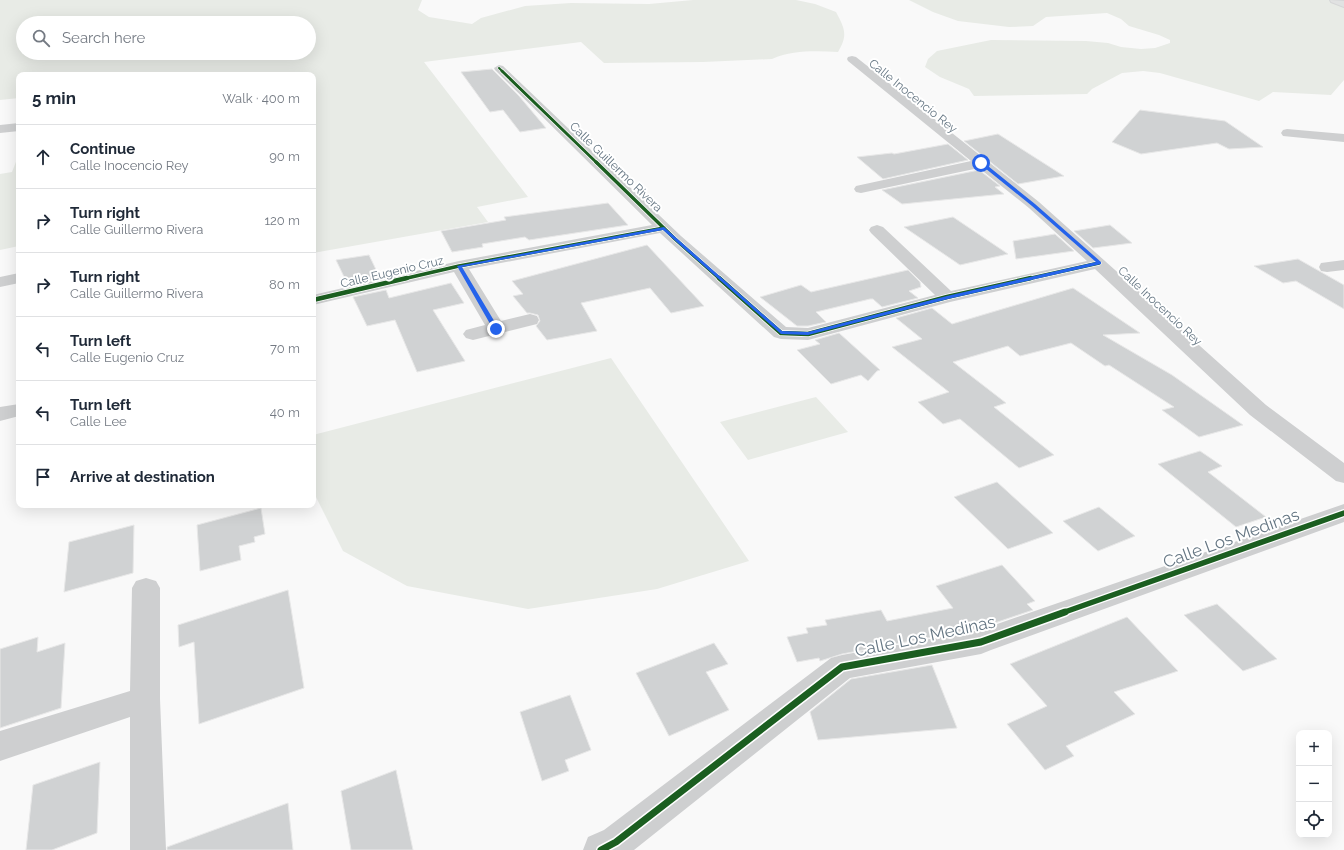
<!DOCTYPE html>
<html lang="en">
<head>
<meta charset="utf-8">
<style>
  :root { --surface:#fff; --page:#f2f2f3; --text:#1f2937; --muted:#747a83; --line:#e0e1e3 }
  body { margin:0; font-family:Raleway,sans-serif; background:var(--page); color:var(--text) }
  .controls { position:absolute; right:12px; bottom:12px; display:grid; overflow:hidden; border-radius:8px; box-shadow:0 4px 16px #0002 }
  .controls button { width:36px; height:36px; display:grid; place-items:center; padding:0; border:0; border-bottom:1px solid var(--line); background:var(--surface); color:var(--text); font:20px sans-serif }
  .stop { position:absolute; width:12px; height:12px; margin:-9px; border:3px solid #2563eb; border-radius:50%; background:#fff }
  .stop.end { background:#2563eb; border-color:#fff; box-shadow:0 1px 4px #0008 }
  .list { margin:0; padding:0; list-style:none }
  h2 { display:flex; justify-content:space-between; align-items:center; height:52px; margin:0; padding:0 16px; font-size:17px }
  h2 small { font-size:13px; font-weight:400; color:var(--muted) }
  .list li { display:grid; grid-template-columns:26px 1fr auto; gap:12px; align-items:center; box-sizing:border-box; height:64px; padding:0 16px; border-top:1px solid var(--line) }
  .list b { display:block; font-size:15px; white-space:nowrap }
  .list p { margin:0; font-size:13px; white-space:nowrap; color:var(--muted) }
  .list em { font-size:13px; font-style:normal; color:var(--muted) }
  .icon { flex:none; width:22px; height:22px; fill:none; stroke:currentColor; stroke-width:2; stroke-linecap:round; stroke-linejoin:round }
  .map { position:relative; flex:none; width:1344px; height:850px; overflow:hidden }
  .search { position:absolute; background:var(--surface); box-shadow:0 4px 16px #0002; left:16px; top:16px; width:300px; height:44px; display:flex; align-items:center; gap:10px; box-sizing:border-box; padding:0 14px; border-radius:22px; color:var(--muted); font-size:15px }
  .panel { position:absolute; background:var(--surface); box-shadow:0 4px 16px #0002; left:16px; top:72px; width:300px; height:436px; border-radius:8px }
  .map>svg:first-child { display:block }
</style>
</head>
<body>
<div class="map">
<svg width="1344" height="850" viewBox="0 0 1344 850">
  <rect width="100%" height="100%" fill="#f9f9f9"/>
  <path fill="#e8ebe6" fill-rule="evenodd" d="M0,0H422L418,10L429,17L472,24L481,18L525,6L571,3L649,4L693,0H796L815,4L836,12C845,29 848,35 838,52C815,51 793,50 772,59L703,62L604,63L581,42L424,62L528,197L477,207L488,222L313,253V75H19V98L0,100ZM23,23H309V53H23Z
    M909,0H1344V80L1331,95L1273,92L1259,101L1160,73L1143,71L1122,73L1092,89L1087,94L974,96L969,89L940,77L925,67L928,59L937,51L991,40L1086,41L1108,43L1121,47L1141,49L1155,48L1170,43V40L1159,35L1129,26L1121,19L1107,13L1046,17L1033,26L1009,27L958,21L933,12Z
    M19,154V246L0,250V174L12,172Z
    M611,358L749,561L657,589L528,609L407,586L343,551L313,491V435Z
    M816,397L848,432L748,460L720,422Z"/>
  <path fill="#d0d2d3" stroke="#e8e8e8" d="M492,69L519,96L546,128L520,132L503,110L490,112L461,72Z
    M1140,110L1225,121L1263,147L1229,149L1217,143L1141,154L1112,142Z
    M998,134L1064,176L1018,184L964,141Z
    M948,144L968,160L883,179L857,157L892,153L894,154Z
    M979,170L1000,186L995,187L1004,194L902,204L882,190Z
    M608,203L628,225L529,240L525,237L482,244L483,247L452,252L441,231L506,220L504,217Z
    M953,217L1008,254L960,265L904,227Z
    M1110,225L1132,243L1093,248L1074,231Z
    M1055,234L1074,251L1016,259L1013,241Z
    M647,245L704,306L671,313L650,288L581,303L597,331L547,340L536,326L540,321L538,315L530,313H527L513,296L523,294L512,281Z
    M369,255L380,278L348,285L336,260Z
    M1298,259L1344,285V309L1296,281L1283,283L1254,266Z
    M908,270L920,282L921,287L909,291L918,298L882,307L873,299H870L816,312L826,322L808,326H797L760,297L801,285L811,292Z
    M451,283L464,303L433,310L465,361L417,372L395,320L367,326L353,297L386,290L389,298Z
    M1073,288L1140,333L1103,335L1172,375L1243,425L1199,437L1162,410L1174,407L1109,365L1105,366L1071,343L1020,356L1008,346L953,362L1006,403L994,407L1054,455L1019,468L960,419L943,424L918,402L949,392L892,347L922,339L896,318L932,308L952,324Z
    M839,333L880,370L877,371L868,381L861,375L831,384L797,350L820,344L815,340Z
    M1200,451L1222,466L1208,472L1266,517L1236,527L1158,464Z
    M997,482L1053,533L1008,549L954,497Z
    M1099,507L1135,536L1098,551L1063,521Z
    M261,508L265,534L254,537L255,542L239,546L241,560L200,571L197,525Z
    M134,525L133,573L64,592L69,542Z
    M1002,565L1035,601L1027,604L1033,610L980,628L842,654L820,661L819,658L797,662L787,637L808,633L806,628L827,625L825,620L881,610L887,621L953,608L936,586Z
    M288,590L304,688L199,724L194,642L179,647L178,625Z
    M1217,604L1277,659L1243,671L1184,615Z
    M1127,617L1178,671L1114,692L1135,714L1066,746L1074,756L1045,770L1007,724L1047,706L1010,664Z
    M38,637L37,652L65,643L61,708L0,728V649Z
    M714,643L728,664L706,672L729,710L669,736L636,673Z
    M932,665L957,728L818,740L810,712L851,679Z
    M570,695L591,750L565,760L569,771L542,781L520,712Z
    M100,762L97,833L52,850H26L33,785Z
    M396,770L413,850H351L341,791Z
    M288,803L293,850H167V847Z"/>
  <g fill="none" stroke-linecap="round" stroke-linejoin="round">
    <g stroke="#d5d6d7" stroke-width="2">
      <path id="secondary" d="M1330,0L1344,1V7L1331,2Z"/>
    </g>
    <path fill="#cecfd0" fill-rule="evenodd" d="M852,56L856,57L1039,202L1266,405L1344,463V483L1336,481L1250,415L1095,269L950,302L808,340L781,339L774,337L660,233L469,269L501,321L530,314L537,316L539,320L537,324L473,340L466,338L463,334L466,330L485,325L454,272L313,305V295L459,261L652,225L495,70L494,68L499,65L503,66L681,236L786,327L808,328L935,295L871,233L869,230L871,227L877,225L883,227L951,291L1087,261L1029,208L979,168L861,193L856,192L854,189L856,186L971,161L848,61L847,59L848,57Z
      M19,123V131L0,133V125Z
      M1287,129L1344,134V142L1283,136L1281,133L1283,130Z
      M1344,260V270L1327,272L1321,271L1319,267L1321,263Z
      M19,273V283L0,287V277Z
      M19,404V416L0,421V407Z
      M1344,504V522L991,650L981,654L850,678L634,850H583L588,837L604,830L831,658L842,655L980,630Z
      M146,578L156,581L160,588V699L166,850H130V717L0,761V731L130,691L132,588L136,581Z"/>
    <use href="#secondary" fill="#e1e2e2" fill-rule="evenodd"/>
    <g stroke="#fff" stroke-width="3">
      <path id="cycleway-far5" d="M499,68L503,72"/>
    </g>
    <g stroke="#fff" stroke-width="4.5">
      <path id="cycleway-far4" d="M502,71L597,163"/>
    </g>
    <g stroke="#fff" stroke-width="5">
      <path id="cycleway-far3" d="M596,162L675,239L720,279
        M403,279L459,266L664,228
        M1027,279L1099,263"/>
    </g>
    <g stroke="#fff" stroke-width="6">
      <path id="cycleway-far2" d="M719,278L781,333L808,334L947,297L1031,278
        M313,300L407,278"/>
    </g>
    <g stroke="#fff" stroke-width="8">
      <path id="cycleway-far1" d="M1062,613L1344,513"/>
    </g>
    <g stroke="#fff" stroke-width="10">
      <path id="cycleway" d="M601,850L616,842L842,667L981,642L1065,612"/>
    </g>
    <use href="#cycleway-far5" stroke="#1b5e20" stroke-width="2"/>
    <use href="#cycleway-far4" stroke="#1b5e20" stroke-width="3"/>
    <use href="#cycleway-far3" stroke="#1b5e20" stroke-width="3.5"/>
    <use href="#cycleway-far2" stroke="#1b5e20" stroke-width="4.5"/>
    <use href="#cycleway-far1" stroke="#1b5e20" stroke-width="5.5"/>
    <use href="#cycleway" stroke="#1b5e20" stroke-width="7"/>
  </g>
  <path fill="#2563eb" d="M980,162H983L1035,204L1101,262V264L948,299L808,335L781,334L663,230L462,267L499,329L496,330L493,329L457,266L664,227L782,331L808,332L947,296L1096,262L1032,206L980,164Z"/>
  <g text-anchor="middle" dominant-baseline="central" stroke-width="4" stroke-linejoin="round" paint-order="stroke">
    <g font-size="12" fill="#657683" stroke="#fff">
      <text transform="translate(913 96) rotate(39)">Calle Inocencio Rey</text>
      <text transform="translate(616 167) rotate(44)">Calle Guillermo Rivera</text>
      <text transform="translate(392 272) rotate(-13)">Calle Eugenio Cruz</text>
      <text transform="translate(1160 306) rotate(43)">Calle Inocencio Rey</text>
    </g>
    <g font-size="17" fill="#657683" stroke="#fff">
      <text transform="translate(1231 538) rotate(-20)">Calle Los Medinas</text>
      <text transform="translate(925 636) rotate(-12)">Calle Los Medinas</text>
    </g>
  </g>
</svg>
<div class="controls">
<button>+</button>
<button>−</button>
<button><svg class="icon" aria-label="locate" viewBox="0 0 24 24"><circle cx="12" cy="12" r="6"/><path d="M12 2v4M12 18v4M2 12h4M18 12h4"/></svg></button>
</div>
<div class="stop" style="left:981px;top:163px"></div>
<div class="stop end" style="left:496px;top:329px"></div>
<div class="search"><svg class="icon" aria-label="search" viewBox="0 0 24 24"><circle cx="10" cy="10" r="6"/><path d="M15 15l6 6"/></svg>Search here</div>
<section class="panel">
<h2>5 min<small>Walk · 400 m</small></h2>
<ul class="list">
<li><svg class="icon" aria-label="ahead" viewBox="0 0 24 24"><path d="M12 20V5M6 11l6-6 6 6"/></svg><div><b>Continue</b><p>Calle Inocencio Rey</p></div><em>90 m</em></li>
<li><svg class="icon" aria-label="right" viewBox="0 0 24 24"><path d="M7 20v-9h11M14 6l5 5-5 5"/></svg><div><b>Turn right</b><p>Calle Guillermo Rivera</p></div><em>120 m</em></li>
<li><svg class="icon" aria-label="right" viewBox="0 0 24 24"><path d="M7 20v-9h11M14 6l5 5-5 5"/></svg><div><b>Turn right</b><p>Calle Guillermo Rivera</p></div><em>80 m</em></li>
<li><svg class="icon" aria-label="left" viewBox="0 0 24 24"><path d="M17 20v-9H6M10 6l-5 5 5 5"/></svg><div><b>Turn left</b><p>Calle Eugenio Cruz</p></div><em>70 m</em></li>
<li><svg class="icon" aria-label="left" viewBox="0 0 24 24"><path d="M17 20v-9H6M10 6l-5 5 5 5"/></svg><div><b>Turn left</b><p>Calle Lee</p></div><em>40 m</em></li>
<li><svg class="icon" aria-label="arrive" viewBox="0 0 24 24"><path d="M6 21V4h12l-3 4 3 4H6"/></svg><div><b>Arrive at destination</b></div></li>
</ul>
</section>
</div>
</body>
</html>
